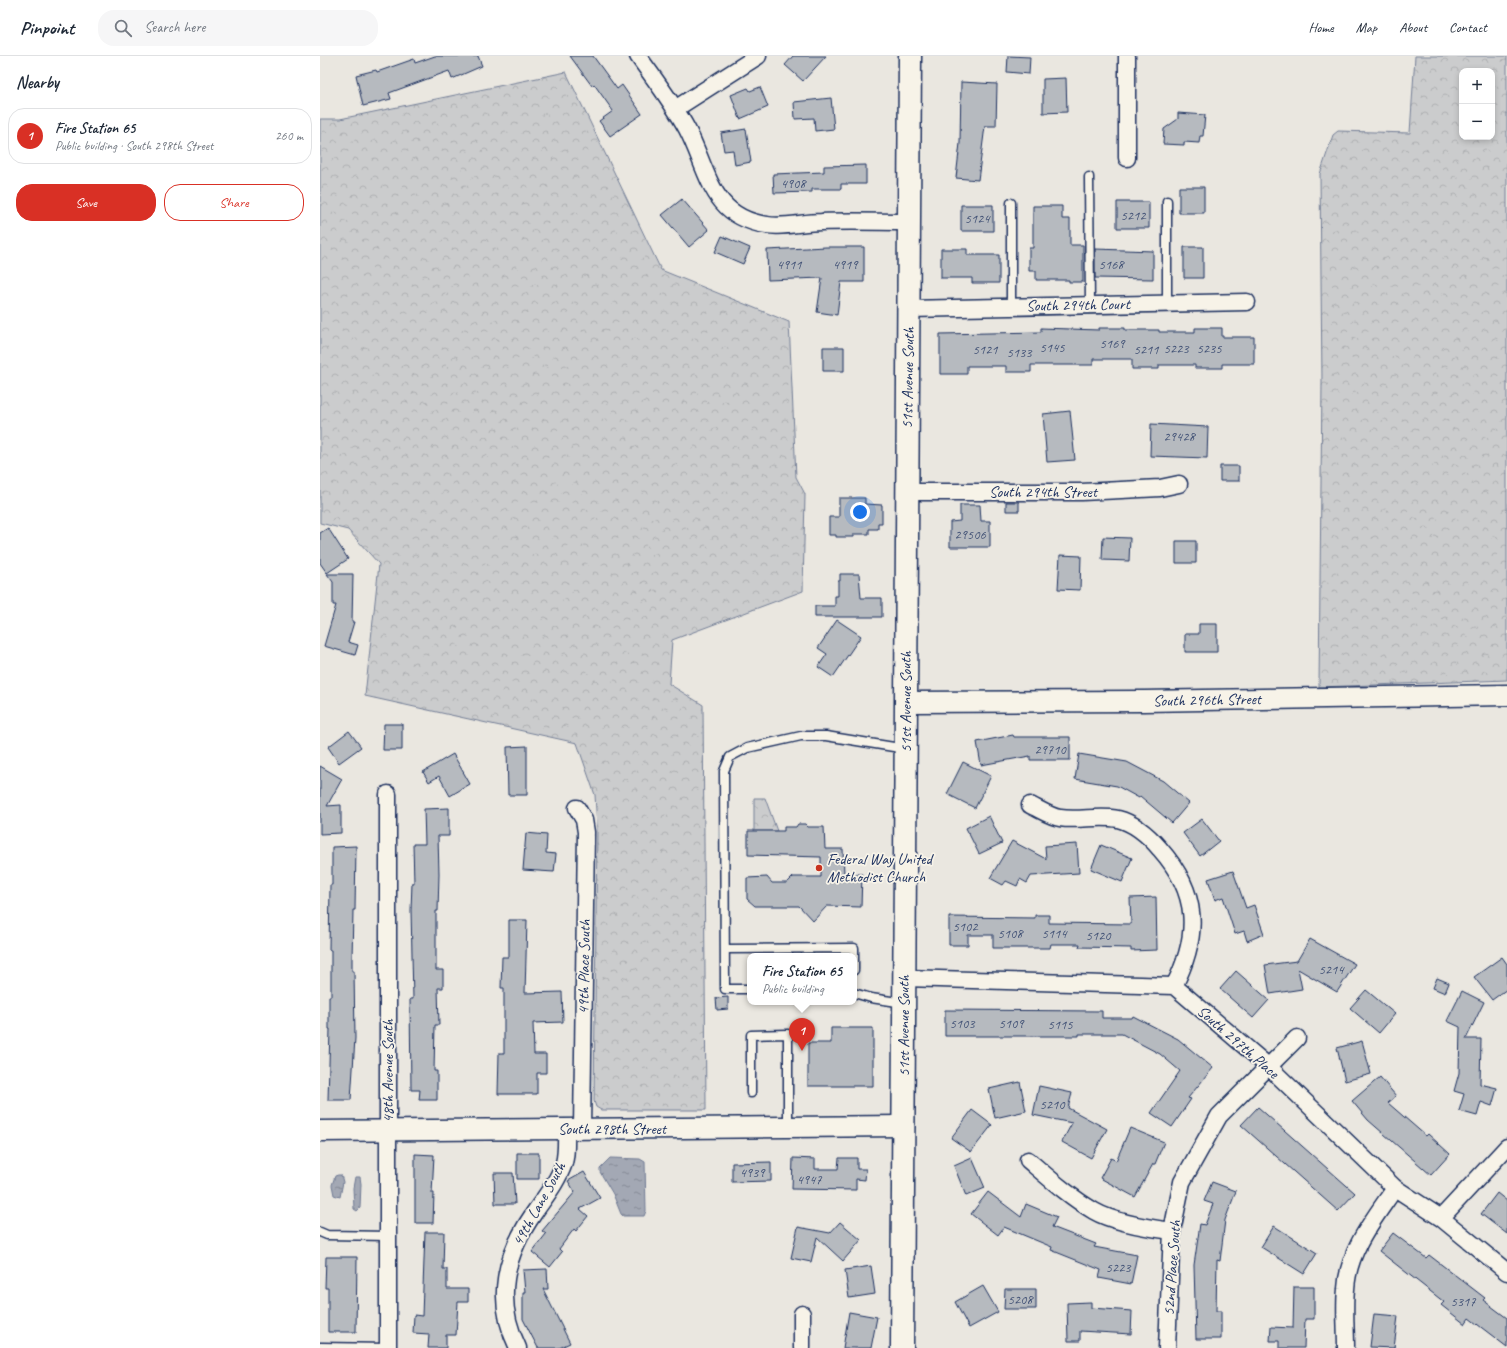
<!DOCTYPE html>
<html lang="en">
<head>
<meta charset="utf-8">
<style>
  :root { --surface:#fff; --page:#f6f6f7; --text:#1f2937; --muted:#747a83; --line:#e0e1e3; --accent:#d93025 }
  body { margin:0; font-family:Caveat,sans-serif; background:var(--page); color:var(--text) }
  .controls { position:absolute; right:12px; top:12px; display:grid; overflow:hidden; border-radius:8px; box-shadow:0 2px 6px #0003 }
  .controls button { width:36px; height:36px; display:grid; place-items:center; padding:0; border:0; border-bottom:1px solid var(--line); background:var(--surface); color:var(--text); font:20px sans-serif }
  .you { position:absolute; left:540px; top:456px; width:14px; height:14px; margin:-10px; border:3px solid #fff; border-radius:50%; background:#1a73e8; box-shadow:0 0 0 6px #1a73e833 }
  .badge { display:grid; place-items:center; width:26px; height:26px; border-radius:50%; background:var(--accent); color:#fff; font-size:13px; font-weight:700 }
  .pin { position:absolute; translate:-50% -33px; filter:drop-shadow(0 1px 2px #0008) }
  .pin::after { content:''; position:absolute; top:21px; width:14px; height:12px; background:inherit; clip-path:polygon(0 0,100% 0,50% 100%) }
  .popup { position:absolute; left:427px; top:897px; width:110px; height:52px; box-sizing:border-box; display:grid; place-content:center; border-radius:8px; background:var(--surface); filter:drop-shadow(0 1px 3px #0005); font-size:13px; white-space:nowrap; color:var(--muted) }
  .popup b { font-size:15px; color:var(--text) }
  .popup::after { content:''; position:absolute; left:50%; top:100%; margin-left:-8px; border:8px solid transparent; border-top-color:var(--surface) }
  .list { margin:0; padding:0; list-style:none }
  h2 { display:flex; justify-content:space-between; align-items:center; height:52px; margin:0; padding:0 16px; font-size:17px }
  h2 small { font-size:13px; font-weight:400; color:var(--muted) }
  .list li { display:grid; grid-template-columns:26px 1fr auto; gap:12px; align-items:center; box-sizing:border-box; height:56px; margin:0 8px 8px; padding:0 8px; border:1px solid var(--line); border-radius:16px }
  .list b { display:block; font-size:15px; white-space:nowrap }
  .list p { margin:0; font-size:13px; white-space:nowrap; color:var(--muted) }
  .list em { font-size:13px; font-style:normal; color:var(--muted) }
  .actions { display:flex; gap:8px; padding:12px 16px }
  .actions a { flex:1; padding:9px 0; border:1px solid var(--accent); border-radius:16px; text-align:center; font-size:14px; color:var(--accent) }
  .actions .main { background:var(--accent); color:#fff }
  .icon { flex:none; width:22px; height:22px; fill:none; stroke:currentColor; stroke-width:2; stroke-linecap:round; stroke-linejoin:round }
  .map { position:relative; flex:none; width:1187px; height:1292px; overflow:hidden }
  header { display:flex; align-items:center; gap:24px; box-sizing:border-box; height:56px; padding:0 20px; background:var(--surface); border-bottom:1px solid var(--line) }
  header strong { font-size:19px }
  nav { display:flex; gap:22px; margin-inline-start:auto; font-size:14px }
  .search { width:280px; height:36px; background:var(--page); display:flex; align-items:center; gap:10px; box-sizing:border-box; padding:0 14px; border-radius:16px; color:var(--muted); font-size:15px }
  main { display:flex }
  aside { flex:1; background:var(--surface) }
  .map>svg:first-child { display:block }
</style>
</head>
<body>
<header>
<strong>Pinpoint</strong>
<div class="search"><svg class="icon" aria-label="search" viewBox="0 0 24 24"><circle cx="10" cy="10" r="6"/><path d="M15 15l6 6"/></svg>Search here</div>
<nav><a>Home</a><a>Map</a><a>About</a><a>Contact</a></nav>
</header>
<main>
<aside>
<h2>Nearby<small></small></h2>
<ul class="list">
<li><span class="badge">1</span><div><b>Fire Station 65</b><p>Public building · South 298th Street</p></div><em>260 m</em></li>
</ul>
<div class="actions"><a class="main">Save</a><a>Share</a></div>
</aside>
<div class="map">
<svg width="1187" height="1292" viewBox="0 0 1187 1292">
  <defs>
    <pattern id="forest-crowns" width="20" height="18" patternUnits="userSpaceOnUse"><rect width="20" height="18" fill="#cbcccd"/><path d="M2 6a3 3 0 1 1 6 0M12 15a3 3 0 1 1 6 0" fill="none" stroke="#aeb0b2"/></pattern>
    <pattern id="water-ripples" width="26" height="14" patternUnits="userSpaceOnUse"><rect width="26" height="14" fill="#a3a8b4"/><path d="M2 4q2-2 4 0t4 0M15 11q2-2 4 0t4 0" fill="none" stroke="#848996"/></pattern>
  </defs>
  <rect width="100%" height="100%" fill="#eae7e0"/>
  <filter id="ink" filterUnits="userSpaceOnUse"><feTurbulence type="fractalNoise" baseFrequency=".025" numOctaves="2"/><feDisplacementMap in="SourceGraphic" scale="8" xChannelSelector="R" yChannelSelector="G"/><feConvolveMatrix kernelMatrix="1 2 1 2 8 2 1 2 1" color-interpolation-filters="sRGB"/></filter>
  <g filter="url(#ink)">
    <path fill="url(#forest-crowns)" stroke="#737e96" fill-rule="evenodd" d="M1095,0H1187V624L999,631L1002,326L1000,118L1013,79L1018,75L1090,77ZM1142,15H1172V81H1142Z
      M246,16L341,214L469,266L476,421L485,438L483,535L352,584L349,628L383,649L386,1054H281L276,1051L274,1045L277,770L275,739L257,687L45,640L59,508L28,474L0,467V63H20Z
      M434,742H445L457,775H434Z"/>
    <path fill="url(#water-ripples)" stroke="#6d7892" d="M290,1102L320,1103L325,1106L326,1155L324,1160H303L301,1158L293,1138L280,1116V1112Z
      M18,1119H21L23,1126L20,1141L14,1139L12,1129L15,1120Z
      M35,1121H40L41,1128L40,1152L37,1155L34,1153L33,1132Z"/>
    <path fill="#b6babf" stroke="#1b2f5e" d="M115,0H158L162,10L132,23L129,15L69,37L71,43L43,50L36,19L56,14L57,16L94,3L95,7Z
      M250,0H273L297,33L302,29L322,58L290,80L279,65L293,55L274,28L272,30Z
      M473,0H506L483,25L465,9Z
      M688,0L710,1L709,18L687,16Z
      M746,22L747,56L723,57V23Z
      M641,26L677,28L676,70H665L658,124L636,122L640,87Z
      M440,31L448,51L420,63L411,39L428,32L430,35Z
      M511,42L514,73L495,75L494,62L475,63L474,46Z
      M858,57L885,59L883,80H880L879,87L864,86V89L843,88L844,73L858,63Z
      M426,73L431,106L415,109L413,94L404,95L401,77Z
      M546,109V128H521V133H492V136L454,137L453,118L504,116V110Z
      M859,131H884V157H859Z
      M362,143L389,174L369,191L342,159Z
      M797,146H829V172H797Z
      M641,149H673V175H641Z
      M713,150H742V163H750V189H763V226H749V224H716V215H709V192H713Z
      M402,180L430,192L423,208L395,196Z
      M506,191H544V226H521L517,259L497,256L502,222L448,224L447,194Z
      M864,191H883V222H864Z
      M621,193H647V199H679V227H652V222H621Z
      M775,193L833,195V223L775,222Z
      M721,272L779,274V272H805V274H839V276H875V272H902V281H934V308H902V312H875V309H839V313H812V303H773V309H711V316H686V310H647V318H620V278L721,276Z
      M503,291H524V315H503Z
      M750,355L755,404L727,406L723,358Z
      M831,368L888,371L887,402L830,400Z
      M900,410H919V425H900Z
      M519,442H545V448L562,449V467H558V473H549V478H534V481H516V479H509V461H519Z
      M686,446H699V455H686Z
      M640,449H660L661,465H670V491H630V466L640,465Z
      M8,472L28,503L7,517L0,507V477Z
      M783,481L810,482L809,505L782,504Z
      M856,485H876V507H856Z
      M740,499L761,500L760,534L738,533Z
      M7,518H33L32,566H34L28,586L38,589L35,599L4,590L16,549H13V526Z
      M520,518H539L541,542H562V561H495V550H515V540H518V525H520Z
      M517,564L541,580L513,621L498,611L507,598L498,592Z
      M879,568H897V596H865V578H879Z
      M64,668H82V694H63Z
      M29,675L41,691L19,707L8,691Z
      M693,679L694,681H750V704H710V700L661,709L657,686Z
      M207,690V739H188L187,691Z
      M133,698L150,728L130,740L119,720L109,726L103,716Z
      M759,698L807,706L843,725L869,747L852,767L820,740L819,742L797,730L755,723Z
      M643,706L671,720L655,752L627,738Z
      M0,710L22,723L7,750L21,749V777L0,778Z
      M129,752V780H118L119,818L118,855H116V914H123V932H118L119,969H115L114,1015H117V1044H99L100,1034H91L90,943H93L91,854L92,827H94L93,788H105L104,753Z
      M669,760L682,787L659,798L646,772Z
      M882,763L899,785L880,800L863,777Z
      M478,768H485L488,771H504L505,793H523L524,818H542L541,851L507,850L493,865L479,850H435L427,843V822L447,821L452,827H467L473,821H501V801L428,799V775H464V771H476Z
      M206,777L227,779L226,797L236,798L234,816L203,814Z
      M692,785L726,803L725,790L757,788L759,817L711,820L707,827L700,823L697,830L686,825L683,829L670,822Z
      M781,789L812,802L802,826L771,813Z
      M36,790L35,854H33L32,903V915H34L35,982L31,1044H8L10,973H9V940H11V894H9L10,829H12V791Z
      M913,815L926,852L934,849L944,878L927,885L924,875L915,878L903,841L895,844L888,823Z
      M836,841L837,894L811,895V892L759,891L760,888H731L730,892H673V879H648V889H629V861L715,862V859H729V867L811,868L810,842Z
      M189,864H207L205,937L242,936L243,966L213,967L214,998H226V1017H217V1038H178L179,997H184V932H181L182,901H189Z
      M990,883L1035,908L1017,936L978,913L982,933L950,938L945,909L977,905Z
      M1182,901L1187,908V933L1172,944L1154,921Z
      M916,915L949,944L933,962L900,933Z
      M1117,922L1129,927L1125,937L1113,932Z
      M1046,934L1075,958L1059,977L1030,952Z
      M1142,935L1164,946L1146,983H1161L1160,1028L1177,1032L1172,1050L1161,1046L1157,1060L1139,1055L1144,1038L1134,1035L1139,1017L1140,971L1127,965Z
      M408,941V953L397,954L396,942Z
      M625,954L782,955V962H812L813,960L858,983L893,1012L868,1042L871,1043L852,1071L831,1057L860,1015L840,998L802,978H759V980H625Z
      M511,972H553V1030H488V987H511Z
      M1042,985L1051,1018L1025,1025L1017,992Z
      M1060,1021L1076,1040L1068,1047L1106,1080L1108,1078L1130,1098L1111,1119L1048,1064L1032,1045Z
      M700,1026L706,1055L675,1062L669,1033Z
      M719,1030L752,1037L748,1052L787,1073L771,1102L742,1086L752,1067L713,1059Z
      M938,1051L1035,1137L1018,1155L921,1069Z
      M652,1054L672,1069L651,1096L631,1082Z
      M810,1072L844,1086L835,1108H833L815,1141L780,1122L791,1102L796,1105Z
      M197,1097H219V1123H197Z
      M95,1098L114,1099L112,1137H114L113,1167H95Z
      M473,1102L495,1103V1113H518L519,1102H537V1113H546L545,1124L536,1123V1134L472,1133Z
      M652,1102L665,1132L646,1140L634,1110Z
      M451,1106V1125L412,1126V1107Z
      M264,1116L280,1142L260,1153L268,1160L256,1175L254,1173L239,1193L242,1196L230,1211L212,1196L226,1178L222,1175L255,1136L248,1125Z
      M174,1117H193L195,1148H175Z
      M892,1126L916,1135L905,1164L900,1205L897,1204L896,1255H901V1283H876L874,1209L880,1168L885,1169L893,1148L884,1145Z
      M668,1136L701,1161L706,1148L737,1161L732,1171L776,1188L774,1191L817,1199L811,1228L779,1222L781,1214L731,1194L732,1191L684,1171L678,1179L651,1158Z
      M1177,1137L1187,1145V1178L1161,1158Z
      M520,1166L541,1184L523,1205L497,1181L491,1206L471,1202L478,1171L510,1177Z
      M954,1170L997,1197L984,1218L941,1191Z
      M105,1176H124L123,1213H127V1233H148V1246H138L136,1279H126V1292H108L109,1278L93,1277L94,1259L102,1260Z
      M1073,1177L1106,1202L1109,1199L1165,1242L1163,1244L1187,1262V1291L1149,1262L1145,1268L1121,1249L1124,1246L1059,1195Z
      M6,1201H37L36,1276H8V1232H5Z
      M551,1210L555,1238L529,1242L525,1214Z
      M227,1213L228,1233H223L250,1287L239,1292H218L203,1263V1236H205L203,1214Z
      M663,1230L678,1256L649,1272L635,1246Z
      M974,1231H994V1263H985L984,1292H959V1285H950L951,1271L973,1272Z
      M685,1233H716V1253H684Z
      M771,1246V1252L812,1255L811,1278L760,1275V1285H748L747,1247Z
      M529,1256L557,1261L551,1292H523Z
      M1054,1258L1078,1260L1074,1292L1050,1291Z"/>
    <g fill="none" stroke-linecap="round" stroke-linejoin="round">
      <g stroke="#1b2f5e" stroke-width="11">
        <path id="service" d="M769,121L770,249
          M847,248V145
          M691,251V147
          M405,893L534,892V914
          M430,933H405L404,715L410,701L427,692L481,680H506L586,693
          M534,937L551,942L584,947
          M431,1037V979L468,978V1071
          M0,1176L7,1179L68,1180
          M0,1291L68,1292"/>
      </g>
      <g stroke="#1b2f5e" stroke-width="19">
        <path id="minor" d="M318,0C335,24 353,47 367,73C389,115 390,161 447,169C465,172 483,166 501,166C530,165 560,166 589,166
          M355,53L438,0
          M807,102V0
          M588,253L927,246
          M587,436H762L840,432L859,428
          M710,749C719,753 731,761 740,762C759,765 779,759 798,763C814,767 829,780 840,793C879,837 880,879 854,930
          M257,752L264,764L266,776L262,1073
          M585,922L854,930L949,1011L1075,1132L1121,1162L1187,1216
          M708,1104C729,1122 750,1141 774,1155C793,1166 829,1172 852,1175
          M1121,1162L1187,1091
          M68,1292V738
          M198,1292C174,1243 185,1199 214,1157C225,1141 238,1125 244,1107C247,1096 246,1084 246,1073
          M482,1292V1258
          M847,1292L852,1175L862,1126L899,1060L977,982
          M1026,1292C1026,1273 1024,1253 1026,1233C1028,1194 1054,1163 1075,1132"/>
      </g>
      <g stroke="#1b2f5e" stroke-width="23">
        <path id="tertiary" d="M587,646L824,645L1187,639
          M0,1075L584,1070"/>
      </g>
      <g stroke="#1b2f5e" stroke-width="25">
        <path id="secondary" d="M582,1292L590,0"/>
      </g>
      <use href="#service" stroke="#f7f3e8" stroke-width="8"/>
      <use href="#minor" stroke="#f7f3e8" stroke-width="16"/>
      <use href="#tertiary" stroke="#f7f3e8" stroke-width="20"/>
      <use href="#secondary" stroke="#f7f3e8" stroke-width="22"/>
    </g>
  </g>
  <circle fill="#c8321e" stroke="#f7f3e8" stroke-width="1.5" cx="499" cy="812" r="4"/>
  <g text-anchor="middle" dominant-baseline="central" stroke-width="3.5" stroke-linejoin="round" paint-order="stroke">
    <g font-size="14" fill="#425276">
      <text x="473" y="127">4908</text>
      <text x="813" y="159">5212</text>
      <text x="657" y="162">5124</text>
      <text x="469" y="208">4911</text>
      <text x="525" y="208">4919</text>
      <text x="791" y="208">5168</text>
      <text x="792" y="287">5169</text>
      <text x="732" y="291">5145</text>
      <text x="856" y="292">5223</text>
      <text x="889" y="292">5235</text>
      <text x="665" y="293">5121</text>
      <text x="826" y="293">5211</text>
      <text x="699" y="296">5133</text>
      <text x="859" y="380">29428</text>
      <text x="650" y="478">29506</text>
      <text x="730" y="693">29710</text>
      <text x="645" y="870">5102</text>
      <text x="690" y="877">5108</text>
      <text x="734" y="877">5114</text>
      <text x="778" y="879">5120</text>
      <text x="1011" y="913">5214</text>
      <text x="642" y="967">5103</text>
      <text x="691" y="967">5109</text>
      <text x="740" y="968">5115</text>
      <text x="732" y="1048">5210</text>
      <text x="432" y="1116">4939</text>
      <text x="489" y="1123">4947</text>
      <text x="798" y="1211">5223</text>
      <text x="700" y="1243">5208</text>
      <text x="1143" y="1245">5317</text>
    </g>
    <g font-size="16" fill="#1b2f5e" stroke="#f7f3e8">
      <text transform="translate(758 249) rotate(-1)">South 294th Court</text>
      <text transform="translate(588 322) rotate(-89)">51st Avenue South</text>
      <text x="723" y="436">South 294th Street</text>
      <text transform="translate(887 644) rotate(-1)">South 296th Street</text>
      <text transform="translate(586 646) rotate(-90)">51st Avenue South</text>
      <text transform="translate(264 911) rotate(-89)">49th Place South</text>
      <text transform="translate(584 970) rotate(-90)">51st Avenue South</text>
      <text transform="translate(918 986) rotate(41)">South 297th Place</text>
      <text transform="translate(68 1015) rotate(-90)">48th Avenue South</text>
      <text x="292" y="1073">South 298th Street</text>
      <text transform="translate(219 1148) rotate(-61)">49th Lane South</text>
      <text transform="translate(852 1212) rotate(-86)">52nd Place South</text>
    </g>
    <g font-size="16" fill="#1b2f5e" stroke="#f7f3e8" text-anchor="start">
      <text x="507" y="803">Federal Way United<tspan x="507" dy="18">Methodist Church</tspan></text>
    </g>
  </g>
</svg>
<div class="controls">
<button>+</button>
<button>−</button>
</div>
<div class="you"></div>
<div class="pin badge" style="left:482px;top:995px">1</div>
<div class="popup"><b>Fire Station 65</b>Public building</div>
</div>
</main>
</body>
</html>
